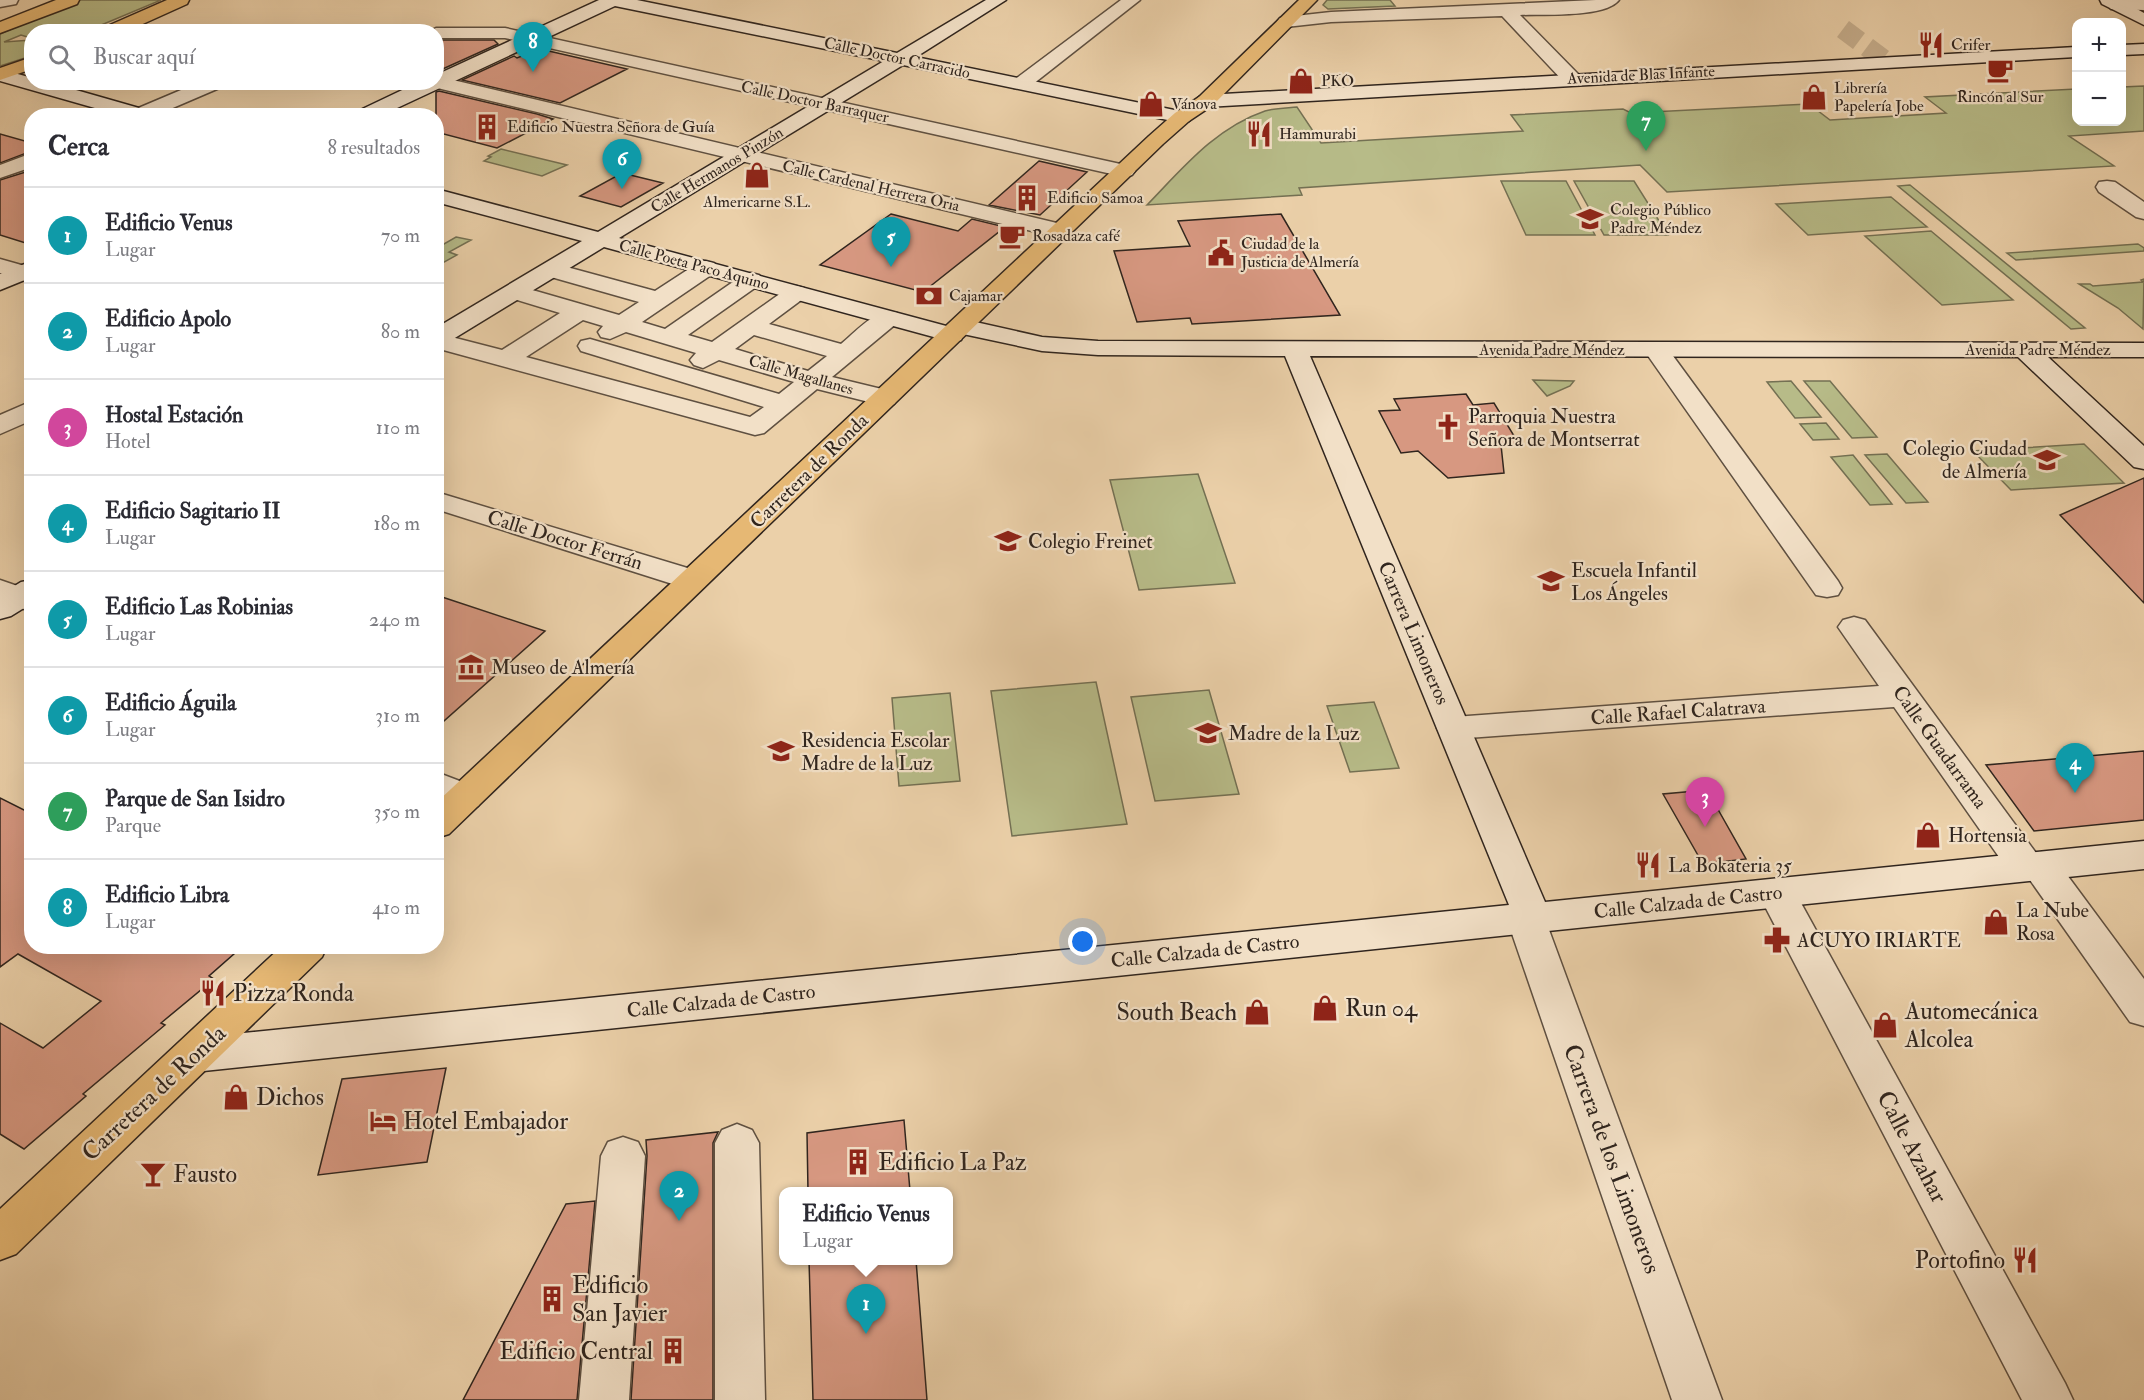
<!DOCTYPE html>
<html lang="es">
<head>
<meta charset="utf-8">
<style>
  :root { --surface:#fff; --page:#f7f7f7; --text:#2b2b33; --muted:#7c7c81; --line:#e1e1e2; --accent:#111827 }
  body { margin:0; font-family:"IM FELL Double Pica",serif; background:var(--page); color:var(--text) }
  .controls { position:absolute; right:18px; top:18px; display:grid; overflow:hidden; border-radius:12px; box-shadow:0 6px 24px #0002 }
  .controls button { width:54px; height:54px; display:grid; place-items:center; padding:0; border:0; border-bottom:2px solid var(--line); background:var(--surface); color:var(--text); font:30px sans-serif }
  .you { position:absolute; left:1083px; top:942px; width:21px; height:21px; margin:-15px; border:4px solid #fff; border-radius:50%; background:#1a73e8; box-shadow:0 0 0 9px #1a73e833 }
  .badge { display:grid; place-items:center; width:39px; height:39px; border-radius:50%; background:var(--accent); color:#fff; font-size:20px; font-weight:700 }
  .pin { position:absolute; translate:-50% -50px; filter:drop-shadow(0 2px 3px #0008) }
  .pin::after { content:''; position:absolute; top:32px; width:21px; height:18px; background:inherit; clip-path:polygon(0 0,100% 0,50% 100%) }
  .popup { position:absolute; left:779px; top:1187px; width:174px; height:78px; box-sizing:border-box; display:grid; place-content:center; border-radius:12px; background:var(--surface); filter:drop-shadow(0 2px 4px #0005); font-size:20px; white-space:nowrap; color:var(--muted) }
  .popup b { font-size:22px; color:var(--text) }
  .popup::after { content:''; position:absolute; left:50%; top:100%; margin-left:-12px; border:12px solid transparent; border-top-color:var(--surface) }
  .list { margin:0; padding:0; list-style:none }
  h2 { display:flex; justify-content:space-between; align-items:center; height:78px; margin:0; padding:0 24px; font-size:26px }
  h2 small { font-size:20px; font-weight:400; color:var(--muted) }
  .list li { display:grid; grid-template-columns:39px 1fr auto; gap:18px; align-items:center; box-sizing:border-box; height:96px; padding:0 24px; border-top:2px solid var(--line) }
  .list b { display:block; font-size:22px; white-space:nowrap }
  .list p { margin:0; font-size:20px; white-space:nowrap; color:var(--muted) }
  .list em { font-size:20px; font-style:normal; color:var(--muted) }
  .icon { flex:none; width:33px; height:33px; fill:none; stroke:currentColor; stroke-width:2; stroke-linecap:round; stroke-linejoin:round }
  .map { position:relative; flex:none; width:2144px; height:1400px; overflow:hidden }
  .search { position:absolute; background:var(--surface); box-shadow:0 6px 24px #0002; left:24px; top:24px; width:420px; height:66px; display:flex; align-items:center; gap:15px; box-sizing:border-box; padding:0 21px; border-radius:24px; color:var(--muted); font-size:22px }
  .panel { position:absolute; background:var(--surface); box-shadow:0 6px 24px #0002; left:24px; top:108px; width:420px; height:846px; border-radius:24px }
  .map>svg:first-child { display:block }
</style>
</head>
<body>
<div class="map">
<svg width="2144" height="1400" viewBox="0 0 2144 1400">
  <rect width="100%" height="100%" fill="#ebd0a9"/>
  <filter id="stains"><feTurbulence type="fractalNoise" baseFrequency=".00333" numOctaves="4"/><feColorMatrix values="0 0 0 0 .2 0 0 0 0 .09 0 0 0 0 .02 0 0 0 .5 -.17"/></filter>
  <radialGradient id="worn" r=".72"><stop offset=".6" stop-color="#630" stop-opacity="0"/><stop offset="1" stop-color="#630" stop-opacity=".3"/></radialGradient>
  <path fill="#b7bb88" stroke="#747053" stroke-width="1.5" d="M78,0H161L87,31L32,32L31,38L21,35L4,42L31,40V56L0,66V34Z
    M1327,0H1390L1395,6L1328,9L1323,5Z
    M2144,86V131L2069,136L2114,166L1667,192L1640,165L1299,188L1302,195L1147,205C1182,169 1215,128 1265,111C1275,108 1287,108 1297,107L1321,143L1523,131L1511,115L1623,109L1631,113L1809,104L1830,120L1946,113L1925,97L2076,89V122H2122V87Z
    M501,149L567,165L542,176L484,161L491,157L488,156Z
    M1501,181H1566L1595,235H1526Z
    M1574,181H1634L1668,235H1604Z
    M1910,185L2085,328L2071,329L1898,186Z
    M1891,197L1927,227L1808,235L1776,204Z
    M1931,231L2013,300L1942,305L1865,236Z
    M456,237L471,240L449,252L457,255L439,265L437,264V248Z
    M2138,244L2144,248V251L2016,260L2007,253Z
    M2144,279L2143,329L2118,308L2079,284H2090L2093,286L2143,282L2141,280Z
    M1533,380L1574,381L1570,386L1547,396Z
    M1791,381L1821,417L1795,418L1767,382Z
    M1804,381H1830L1877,437L1852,438Z
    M1826,423L1839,439L1813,440L1800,424Z
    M2084,444L2124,483L2011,490L1973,451Z
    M1887,454L1928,502L1906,503L1865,455Z
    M1853,455L1892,504L1870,505L1831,457Z
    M1198,474L1235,583L1139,590L1110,480Z
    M1096,682L1127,824L1012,836L991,691Z
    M1209,690L1239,794L1155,801L1131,697Z
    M950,693L960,781L899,786L892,698Z
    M1374,702L1399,768L1350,772L1327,706Z"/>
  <path fill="#d79881" stroke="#30251e" stroke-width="1.5" d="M436,40H494L498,44L436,72Z
    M540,49L627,69L560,103L462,80L514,56L517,58Z
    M439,91L537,114L553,119L497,148L436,132V92Z
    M0,134L32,143V151L0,163Z
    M1039,161L1087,172L1040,215L989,205Z
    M32,170V245L0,235V180Z
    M622,173L663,183L621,207L580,196Z
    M891,214L958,231L972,219L1005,227L923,292L820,265Z
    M1281,214L1340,315L1192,324L1190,318L1137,322L1114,251L1190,246L1178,221Z
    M1466,394L1473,405L1494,403L1519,444L1501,445L1504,473L1448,478L1418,451L1401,453L1379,411L1400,410L1394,399Z
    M2144,478V603L2060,515Z
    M436,595L545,631L436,728Z
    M2144,751V820L2034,831L1986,765Z
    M1707,790L1746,859L1703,864L1663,794Z
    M0,798L32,814V946H243L209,976L214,979L161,1023L165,1025L83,1094L86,1096L24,1149L0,1134V1023L43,1048L101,1001L18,954L0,967Z
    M446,1068L427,1162L318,1175L342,1079Z
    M904,1120L910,1191H808L807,1133Z
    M718,1132L713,1143V1400H631L647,1156L646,1140Z
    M595,1201L577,1400H463L566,1204Z
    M809,1260H916L927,1400H813Z"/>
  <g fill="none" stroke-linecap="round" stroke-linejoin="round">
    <path stroke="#c6ae8d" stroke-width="20" stroke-dasharray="20 10" stroke-linecap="butt" d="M1843,29L1887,62"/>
    <g stroke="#5f5041" stroke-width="3">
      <path id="street" d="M0,0H18L16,4L0,7Z
        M1121,0H1140L1028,88H1014L1012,84L1014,80Z
        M1596,0H1619C1605,18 1543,14 1520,15L1579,75L1581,79L1579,83H1565L1502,16L1331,22L1286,27L1280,26L1277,22L1280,18L1286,17L1331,12Z
        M2116,0H2144V10L2111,9L2108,5Z
        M436,28H505L1125,165L1132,167L1135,171L1132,175L1125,177L505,38H436V32H428Z
        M436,76L1061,224L1069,226L1072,231L1069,236L1061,238L429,86L427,82H436Z
        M200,82H226L224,86L154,116H127L129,112Z
        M32,153V167L0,178V165Z
        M2107,181L2115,182L2144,202V219L2136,217L2099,192L2096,187L2099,182Z
        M0,259L32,268V283L0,273Z
        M706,261L714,263L718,268L714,273L642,322L665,329L743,275L751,273L759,275L763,280L759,285L688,335L712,342L788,288L796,286L804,288L808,293L804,298L769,324L841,344C857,331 875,308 897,313L900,318L897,323L832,377L894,392L898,398L894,404L885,406L817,389L764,433L755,435L436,348V333L502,350L560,313L507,297L503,292L507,287L515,285L619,315L639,302L544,275L540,270L544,265L552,263L655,291L698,263ZM583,320L603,326L598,332L601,337L610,339L626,332L696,353L690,360L694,365L703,368L719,360L794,382L779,394L590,339L581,341L578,346L581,351L764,407L750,417L526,357ZM754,335L827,356L808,371L735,349Z
        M1656,343L1665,345L1838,581L1842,588L1838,595L1827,597L1816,595L1644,350L1647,345Z
        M32,401V420L0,434V415Z
        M436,492L704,573L708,580L704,587L693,589L682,587L436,509Z
        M0,580L32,591V612L0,600Z
        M1854,617L1865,620L2036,853L2053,856L2144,979V1026L2130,1022L2030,880L2013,877L1894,707L1454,739L1442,736L1437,728L1442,720L1454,717L1879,686L1838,627L1843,620Z
        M436,772L478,788L484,797L478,806L466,810L436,798Z
        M1777,879L1790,883L2065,1383L2073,1400H2022L1758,893L1764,883Z
        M1526,904L1539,909L1545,919L1722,1400H1672L1507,919L1513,909Z
        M737,1124L752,1130L759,1143L765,1400H715V1143L722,1130Z
        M623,1137L638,1142L645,1156L629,1400H579L601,1156L608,1142Z"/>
    </g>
    <g stroke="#30251e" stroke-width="3">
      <path id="secondary" d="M599,0H637L897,53L986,0H1006L916,57L1189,113L1192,117L1189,121L1182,123L903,65L619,238L950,327L953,321L962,319L1042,337L1098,341L2144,343V357H2048L2144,446V469L2134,467L2018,357L1310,356L1545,902L2144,841V869L194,1072L179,1067L173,1055L179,1043L194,1038L1509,905L1285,356L1098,355L1042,351L963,334L961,340L952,342L604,247L445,344L436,346V328L582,241L436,202V189L598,232L884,61L615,6L380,116H354L356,112L419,82H436V75Z
        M2100,0H2121L2144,13V25L2102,4Z
        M2144,44V54L2122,55V45Z
        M2076,47V57L1206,107L1199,105L1196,101L1199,97L1206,95Z
        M0,69L32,78V82H48L153,112L155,116H123L0,81Z
        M32,261V277L0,290V274Z
        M32,580V603L11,616L0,619V595L21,582Z"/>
    </g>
    <g stroke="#30251e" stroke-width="3">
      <path id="primary" d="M56,0H79L77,4L0,33V22Z
        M167,0H189L187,4L125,32H100L103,28Z
        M1299,0H1317L1213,105L1189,121L1163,144L449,834L436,838V803L1149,136L1175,113L1199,97Z
        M32,57V69L0,80V68Z
        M282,946H327L322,957L16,1254L0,1260V1209Z"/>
    </g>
    <use href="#street" fill="#f2e0c7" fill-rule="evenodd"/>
    <use href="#secondary" fill="#f2e0c7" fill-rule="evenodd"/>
    <use href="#primary" fill="#e6b874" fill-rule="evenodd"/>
  </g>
  <defs>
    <g id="restaurant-bare" transform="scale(2.07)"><path d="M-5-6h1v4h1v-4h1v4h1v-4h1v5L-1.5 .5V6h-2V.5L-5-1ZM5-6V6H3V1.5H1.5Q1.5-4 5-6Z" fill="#8f2418" stroke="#f2e0c7" stroke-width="2.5" paint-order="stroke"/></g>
    <g id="cafe-bare" transform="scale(2.07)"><path d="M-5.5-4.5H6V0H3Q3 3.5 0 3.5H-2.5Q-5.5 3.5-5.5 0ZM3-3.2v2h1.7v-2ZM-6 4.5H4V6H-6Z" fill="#8f2418" stroke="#f2e0c7" stroke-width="2.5" paint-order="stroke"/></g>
    <g id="shop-bare" transform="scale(2.07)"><path d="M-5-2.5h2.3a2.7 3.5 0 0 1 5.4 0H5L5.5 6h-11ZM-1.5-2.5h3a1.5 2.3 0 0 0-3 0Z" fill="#8f2418" stroke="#f2e0c7" stroke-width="2.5" paint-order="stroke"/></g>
    <g id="building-bare" transform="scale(2.07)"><path d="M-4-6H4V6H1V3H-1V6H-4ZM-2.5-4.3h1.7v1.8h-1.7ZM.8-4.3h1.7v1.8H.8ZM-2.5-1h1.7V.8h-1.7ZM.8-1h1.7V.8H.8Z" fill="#8f2418" stroke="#f2e0c7" stroke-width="2.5" paint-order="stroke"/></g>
    <g id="school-bare" transform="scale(2.07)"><path d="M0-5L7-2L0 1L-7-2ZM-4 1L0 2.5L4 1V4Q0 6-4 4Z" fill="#8f2418" stroke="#f2e0c7" stroke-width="2.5" paint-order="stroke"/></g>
    <g id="civic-bare" transform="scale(2.07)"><path d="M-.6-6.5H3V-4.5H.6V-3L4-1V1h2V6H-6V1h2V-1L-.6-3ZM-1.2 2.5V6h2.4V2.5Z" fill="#8f2418" stroke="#f2e0c7" stroke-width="2.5" paint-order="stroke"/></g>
    <g id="bank-bare" transform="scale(2.07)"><path d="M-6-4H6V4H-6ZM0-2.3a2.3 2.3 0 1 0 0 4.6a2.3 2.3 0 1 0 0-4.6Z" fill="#8f2418" stroke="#f2e0c7" stroke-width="2.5" paint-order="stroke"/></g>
    <g id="church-bare" transform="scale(2.07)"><path d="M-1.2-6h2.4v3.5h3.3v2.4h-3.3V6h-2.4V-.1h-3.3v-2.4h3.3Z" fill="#8f2418" stroke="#f2e0c7" stroke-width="2.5" paint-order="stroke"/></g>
    <g id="museum-bare" transform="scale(2.07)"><path d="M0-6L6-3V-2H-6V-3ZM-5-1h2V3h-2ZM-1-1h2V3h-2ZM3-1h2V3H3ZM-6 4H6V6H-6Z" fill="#8f2418" stroke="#f2e0c7" stroke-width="2.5" paint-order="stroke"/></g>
    <g id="pharmacy-bare" transform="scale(2.07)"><path d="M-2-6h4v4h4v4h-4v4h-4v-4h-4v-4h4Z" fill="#8f2418" stroke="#f2e0c7" stroke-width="2.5" paint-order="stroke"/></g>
    <g id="hotel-bare" transform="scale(2.07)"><path d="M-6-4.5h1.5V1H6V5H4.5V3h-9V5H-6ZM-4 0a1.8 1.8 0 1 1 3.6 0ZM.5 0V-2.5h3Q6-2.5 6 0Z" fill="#8f2418" stroke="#f2e0c7" stroke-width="2.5" paint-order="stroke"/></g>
    <g id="bar-bare" transform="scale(2.07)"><path d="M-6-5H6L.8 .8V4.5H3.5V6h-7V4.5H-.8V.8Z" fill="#8f2418" stroke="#f2e0c7" stroke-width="2.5" paint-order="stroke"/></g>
  </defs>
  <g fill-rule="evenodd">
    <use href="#restaurant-bare" x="1931" y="45"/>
    <use href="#cafe-bare" x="2000" y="70"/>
    <use href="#shop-bare" x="1301" y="81"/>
    <use href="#shop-bare" x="1814" y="97"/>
    <use href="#shop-bare" x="1151" y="104"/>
    <use href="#building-bare" x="487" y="127"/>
    <use href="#restaurant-bare" x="1259" y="134"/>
    <use href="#shop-bare" x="757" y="175"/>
    <use href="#building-bare" x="1027" y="198"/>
    <use href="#school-bare" x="1590" y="219"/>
    <use href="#cafe-bare" x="1012" y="236"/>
    <use href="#civic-bare" x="1221" y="253"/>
    <use href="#bank-bare" x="929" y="296"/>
    <use href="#church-bare" x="1448" y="427"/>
    <use href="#school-bare" x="2047" y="460"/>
    <use href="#school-bare" x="1008" y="541"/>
    <use href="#school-bare" x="1551" y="581"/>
    <use href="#museum-bare" x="471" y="667"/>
    <use href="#school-bare" x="1208" y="733"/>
    <use href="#school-bare" x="781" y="751"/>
    <use href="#shop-bare" x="1928" y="835"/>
    <use href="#restaurant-bare" x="1648" y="865"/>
    <use href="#shop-bare" x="1996" y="922"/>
    <use href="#pharmacy-bare" x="1777" y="940"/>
    <use href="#restaurant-bare" x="213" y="993"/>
    <use href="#shop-bare" x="1325" y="1008"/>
    <use href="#shop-bare" x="1257" y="1012"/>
    <use href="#shop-bare" x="1885" y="1025"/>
    <use href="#shop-bare" x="236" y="1097"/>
    <use href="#hotel-bare" x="383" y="1121"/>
    <use href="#building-bare" x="858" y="1162"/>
    <use href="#bar-bare" x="153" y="1174"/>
    <use href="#restaurant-bare" x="2025" y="1260"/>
    <use href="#building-bare" x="552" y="1299"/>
    <use href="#building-bare" x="673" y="1351"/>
  </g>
  <g text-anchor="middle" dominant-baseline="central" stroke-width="4.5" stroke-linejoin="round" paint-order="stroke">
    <g font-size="16" fill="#30251e" stroke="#f2e0c7" text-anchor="start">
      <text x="1951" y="45">Crifer</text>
      <text x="1321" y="81">PKO</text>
      <text x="1834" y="88">Librería<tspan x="1834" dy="18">Papelería Jobe</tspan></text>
      <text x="2000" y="97" text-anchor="middle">Rincón al Sur</text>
      <text x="1171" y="104">Vánova</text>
      <text x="507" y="127">Edificio Nuestra Señora de Guía</text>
      <text x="1279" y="134">Hammurabi</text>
      <text x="1047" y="198">Edificio Samoa</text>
      <text x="757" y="202" text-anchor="middle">Almericarne S.L.</text>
      <text x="1610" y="210">Colegio Público<tspan x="1610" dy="18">Padre Méndez</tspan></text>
      <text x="1032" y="236">Rosadaza café</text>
      <text x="1241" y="244">Ciudad de la<tspan x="1241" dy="18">Justicia de Almería</tspan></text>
      <text x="949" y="296">Cajamar</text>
    </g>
    <g font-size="16" fill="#30251e" stroke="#f2e0c7">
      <text transform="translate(897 58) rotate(12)">Calle Doctor Carracido</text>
      <text transform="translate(1641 75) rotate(-3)">Avenida de Blas Infante</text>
      <text transform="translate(815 102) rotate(12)">Calle Doctor Barraquer</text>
      <text transform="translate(717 170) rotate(-31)">Calle Hermanos Pinzón</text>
      <text transform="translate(871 186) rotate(13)">Calle Cardenal Herrera Oria</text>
      <text transform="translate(694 265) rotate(15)">Calle Poeta Paco Aquino</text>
      <text x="1552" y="350">Avenida Padre Méndez</text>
      <text x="2038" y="350">Avenida Padre Méndez</text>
      <text transform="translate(801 375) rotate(16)">Calle Magallanes</text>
    </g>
    <g font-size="20" fill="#30251e" stroke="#f2e0c7" text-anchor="start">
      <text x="1468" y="416">Parroquia Nuestra<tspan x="1468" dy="23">Señora de Montserrat</tspan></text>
      <text x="2027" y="448" text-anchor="end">Colegio Ciudad<tspan x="2027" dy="23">de Almería</tspan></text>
      <text x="1028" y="541">Colegio Freinet</text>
      <text x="1571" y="570">Escuela Infantil<tspan x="1571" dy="23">Los Ángeles</tspan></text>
      <text x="491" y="667">Museo de Almería</text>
      <text x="1228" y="733">Madre de la Luz</text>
      <text x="801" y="740">Residencia Escolar<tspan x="801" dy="23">Madre de la Luz</tspan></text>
      <text x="1948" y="835">Hortensia</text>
      <text x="1668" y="865">La Bokateria 35</text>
      <text x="2016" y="910">La Nube<tspan x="2016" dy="23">Rosa</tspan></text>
      <text x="1797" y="940">ACUYO IRIARTE</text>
    </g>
    <g font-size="20" fill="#30251e" stroke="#f2e0c7">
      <text transform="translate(809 471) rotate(-44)">Carretera de Ronda</text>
      <text transform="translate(565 540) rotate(17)">Calle Doctor Ferrán</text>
      <text transform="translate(1414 633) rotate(67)">Carrera Limoneros</text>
      <text transform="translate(1678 712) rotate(-4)">Calle Rafael Calatrava</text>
      <text transform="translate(1940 747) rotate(54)">Calle Guadarrama</text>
      <text transform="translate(1688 902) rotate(-6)">Calle Calzada de Castro</text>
      <text transform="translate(1205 951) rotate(-6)">Calle Calzada de Castro</text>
      <text transform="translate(721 1001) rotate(-6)">Calle Calzada de Castro</text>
    </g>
    <g font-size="24" fill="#30251e" stroke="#f2e0c7" text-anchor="start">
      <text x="233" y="993">Pizza Ronda</text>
      <text x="1345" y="1008">Run 04</text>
      <text x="1905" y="1011">Automecánica<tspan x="1905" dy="28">Alcolea</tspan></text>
      <text x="1237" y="1012" text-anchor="end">South Beach</text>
      <text x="256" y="1097">Dichos</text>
      <text x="403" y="1121">Hotel Embajador</text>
      <text x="878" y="1162">Edificio La Paz</text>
      <text x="173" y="1174">Fausto</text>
      <text x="2005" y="1260" text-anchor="end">Portofino</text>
      <text x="572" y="1285">Edificio<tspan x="572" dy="28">San Javier</tspan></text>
      <text x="653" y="1351" text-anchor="end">Edificio Central</text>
    </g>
    <g font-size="24" fill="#30251e" stroke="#f2e0c7">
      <text transform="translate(154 1093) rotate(-43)">Carretera de Ronda</text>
      <text transform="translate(1912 1147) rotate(62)">Calle Azahar</text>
      <text transform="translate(1612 1159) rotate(70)">Carrera de los Limoneros</text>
    </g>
  </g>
  <rect width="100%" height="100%" filter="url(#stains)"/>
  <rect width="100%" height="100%" fill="url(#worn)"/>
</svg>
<div class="controls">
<button>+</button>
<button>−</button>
</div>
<div class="you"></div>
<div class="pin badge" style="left:866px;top:1334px;background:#0f9aa8">1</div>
<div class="popup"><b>Edificio Venus</b>Lugar</div>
<div class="pin badge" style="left:679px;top:1221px;background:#0f9aa8">2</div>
<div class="pin badge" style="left:1705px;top:827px;background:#d1479c">3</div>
<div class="pin badge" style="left:2075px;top:793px;background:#0f9aa8">4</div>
<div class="pin badge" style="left:891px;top:267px;background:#0f9aa8">5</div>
<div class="pin badge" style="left:622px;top:189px;background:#0f9aa8">6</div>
<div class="pin badge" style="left:1646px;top:151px;background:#2e9e5b">7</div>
<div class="pin badge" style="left:533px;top:72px;background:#0f9aa8">8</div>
<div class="search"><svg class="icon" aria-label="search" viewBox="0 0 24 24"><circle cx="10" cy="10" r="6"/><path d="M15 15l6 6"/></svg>Buscar aquí</div>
<section class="panel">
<h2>Cerca<small>8 resultados</small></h2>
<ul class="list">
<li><span class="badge" style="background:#0f9aa8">1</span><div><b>Edificio Venus</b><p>Lugar</p></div><em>70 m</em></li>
<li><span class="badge" style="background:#0f9aa8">2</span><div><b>Edificio Apolo</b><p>Lugar</p></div><em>80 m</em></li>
<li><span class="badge" style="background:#d1479c">3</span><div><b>Hostal Estación</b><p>Hotel</p></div><em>110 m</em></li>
<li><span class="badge" style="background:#0f9aa8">4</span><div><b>Edificio Sagitario II</b><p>Lugar</p></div><em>180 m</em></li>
<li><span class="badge" style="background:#0f9aa8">5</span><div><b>Edificio Las Robinias</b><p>Lugar</p></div><em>240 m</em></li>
<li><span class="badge" style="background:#0f9aa8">6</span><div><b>Edificio Águila</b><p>Lugar</p></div><em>310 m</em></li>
<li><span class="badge" style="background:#2e9e5b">7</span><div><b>Parque de San Isidro</b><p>Parque</p></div><em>350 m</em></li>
<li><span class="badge" style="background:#0f9aa8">8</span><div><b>Edificio Libra</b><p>Lugar</p></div><em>410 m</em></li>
</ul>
</section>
</div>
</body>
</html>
